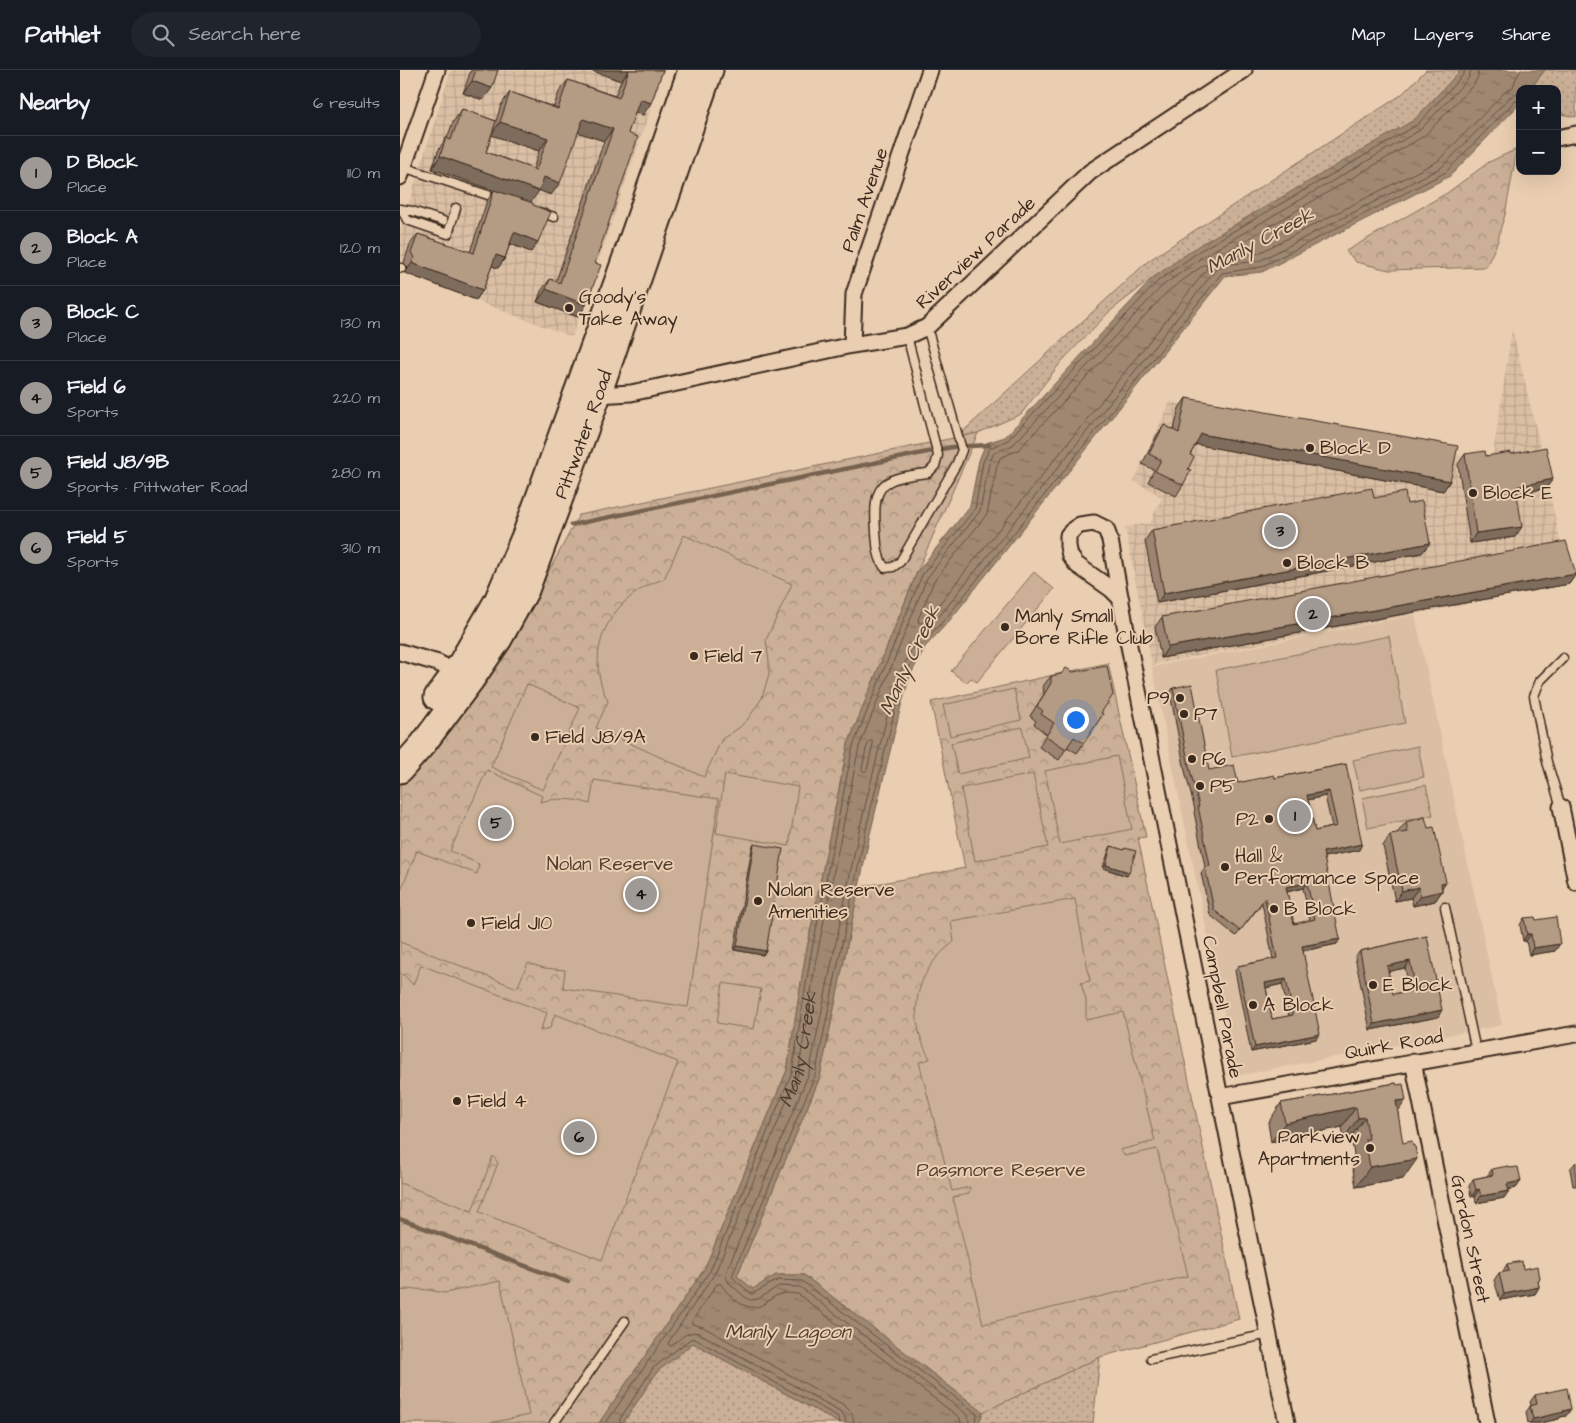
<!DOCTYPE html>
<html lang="en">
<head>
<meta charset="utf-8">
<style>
  :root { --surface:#171b24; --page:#20242c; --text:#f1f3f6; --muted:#9ea1a6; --line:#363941; --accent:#9f9995 }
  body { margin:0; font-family:"Architects Daughter",sans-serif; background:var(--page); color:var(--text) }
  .controls { position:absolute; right:15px; top:15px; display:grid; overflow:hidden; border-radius:10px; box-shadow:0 5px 20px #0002 }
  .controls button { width:45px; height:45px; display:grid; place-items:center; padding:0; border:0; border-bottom:1px solid var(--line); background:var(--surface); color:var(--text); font:25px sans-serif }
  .you { position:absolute; left:675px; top:649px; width:18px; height:18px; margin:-12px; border:4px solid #fff; border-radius:50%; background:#1a73e8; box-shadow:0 0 0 8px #1a73e833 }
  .badge { display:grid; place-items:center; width:32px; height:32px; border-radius:50%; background:var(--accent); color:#111; font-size:16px; font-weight:700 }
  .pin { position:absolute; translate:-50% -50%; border:2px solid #fff; box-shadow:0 1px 5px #0006 }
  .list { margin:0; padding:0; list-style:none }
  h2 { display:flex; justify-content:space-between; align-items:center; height:65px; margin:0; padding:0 20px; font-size:21px }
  h2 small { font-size:16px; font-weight:400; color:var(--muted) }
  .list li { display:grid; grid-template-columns:32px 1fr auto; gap:15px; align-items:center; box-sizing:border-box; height:75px; padding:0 20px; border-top:1px solid var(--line) }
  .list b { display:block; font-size:19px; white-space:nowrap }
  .list p { margin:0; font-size:16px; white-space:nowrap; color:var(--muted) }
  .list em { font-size:16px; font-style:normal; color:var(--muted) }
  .icon { flex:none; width:28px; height:28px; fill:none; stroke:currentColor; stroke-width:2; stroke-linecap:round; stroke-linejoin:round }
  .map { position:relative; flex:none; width:1176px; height:1353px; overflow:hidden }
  header { display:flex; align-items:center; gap:30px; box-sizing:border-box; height:70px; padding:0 25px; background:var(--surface); border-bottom:1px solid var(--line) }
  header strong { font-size:24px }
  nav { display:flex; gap:28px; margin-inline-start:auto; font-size:18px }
  .search { width:350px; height:45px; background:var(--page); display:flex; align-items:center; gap:12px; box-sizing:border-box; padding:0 18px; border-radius:28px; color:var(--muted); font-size:19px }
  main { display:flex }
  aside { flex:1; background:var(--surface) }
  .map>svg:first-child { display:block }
</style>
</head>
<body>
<header>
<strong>Pathlet</strong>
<div class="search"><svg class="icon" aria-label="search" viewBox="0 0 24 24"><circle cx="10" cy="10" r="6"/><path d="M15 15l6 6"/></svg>Search here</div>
<nav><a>Map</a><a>Layers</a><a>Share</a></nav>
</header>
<main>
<aside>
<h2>Nearby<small>6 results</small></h2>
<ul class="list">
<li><span class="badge">1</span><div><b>D Block</b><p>Place</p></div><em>110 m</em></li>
<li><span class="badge">2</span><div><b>Block A</b><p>Place</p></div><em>120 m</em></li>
<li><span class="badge">3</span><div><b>Block C</b><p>Place</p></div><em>130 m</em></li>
<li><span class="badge">4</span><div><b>Field 6</b><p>Sports</p></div><em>220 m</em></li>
<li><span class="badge">5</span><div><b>Field J8/9B</b><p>Sports · Pittwater Road</p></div><em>280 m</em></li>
<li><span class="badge">6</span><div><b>Field 5</b><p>Sports</p></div><em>310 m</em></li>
</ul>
</aside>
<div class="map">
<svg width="1176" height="1353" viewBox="0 0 1176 1353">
  <defs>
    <pattern id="industrial-grid" width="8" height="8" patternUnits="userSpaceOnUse" patternTransform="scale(1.25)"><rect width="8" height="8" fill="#dabfa4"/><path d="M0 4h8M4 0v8" fill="none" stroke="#bca48d"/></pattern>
    <pattern id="grass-dots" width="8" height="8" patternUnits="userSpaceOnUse" patternTransform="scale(1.25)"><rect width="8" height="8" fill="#cbb097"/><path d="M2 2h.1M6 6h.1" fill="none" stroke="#a68f7b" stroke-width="1.8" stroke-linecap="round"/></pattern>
    <pattern id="forest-crowns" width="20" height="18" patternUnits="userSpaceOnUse" patternTransform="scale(1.25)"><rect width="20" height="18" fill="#cbb097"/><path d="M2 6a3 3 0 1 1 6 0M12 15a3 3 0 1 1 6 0" fill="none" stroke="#a68f7b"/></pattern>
    <pattern id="water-ripples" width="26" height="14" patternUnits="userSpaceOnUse" patternTransform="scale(1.25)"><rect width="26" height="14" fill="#9f8872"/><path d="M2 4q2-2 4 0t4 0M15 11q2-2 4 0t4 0" fill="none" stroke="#836f5d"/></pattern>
  </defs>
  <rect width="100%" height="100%" fill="#eaceb1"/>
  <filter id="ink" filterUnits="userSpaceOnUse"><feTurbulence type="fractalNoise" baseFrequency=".02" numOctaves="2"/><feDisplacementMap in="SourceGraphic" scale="10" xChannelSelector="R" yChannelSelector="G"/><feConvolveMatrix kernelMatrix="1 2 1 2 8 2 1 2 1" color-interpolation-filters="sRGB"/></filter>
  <g filter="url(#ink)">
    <path fill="#dabfa4" d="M1015,545L1102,955L837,1006L752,597Z"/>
    <path fill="url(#industrial-grid)" d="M51,0H264L172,267L0,202V161Z
      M1112,259L1139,371L1169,514L752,595L725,457L750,453L762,427L734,411L770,332L1092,392Z"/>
    <path fill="url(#grass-dots)" stroke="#836d5a" d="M1026,0H1061L1014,50L754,207L709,242L661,292L621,344L578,363L557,367L748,191L1001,25Z
      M1145,0H1176V47L1161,44L1157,41V19H1136L1134,14Z
      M293,1273L439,1353H223L257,1302Z
      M700,1287L693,1353H579L583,1342Z"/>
    <path fill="url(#forest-crowns)" stroke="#836d5a" d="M1117,79L1105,145L1101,157L1098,171L1086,197L989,200L956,192L946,181L1047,123L1089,92Z
      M578,363L517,502L448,674L405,888L387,1000L305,1198L199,1353H0V713L40,672L119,557L179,445Z
      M708,593L746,767L738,768L839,1249L700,1287L583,1342L404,1205H376L353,1219L337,1206L420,1007L459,817L565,798L531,632Z"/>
    <path fill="#cbb097" stroke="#836d5a" d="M284,465L392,514L366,570L369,591V604L362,628L348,649L339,658L322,669L304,707L196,658L208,631C181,580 212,525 264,509Z
      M634,502L654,519L577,612L571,608L566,613L551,601Z
      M989,566L1005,653L832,687L816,600Z
      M127,614L180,638L143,720L91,697Z
      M614,619L621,650L550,666L543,635Z
      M622,657L629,688L558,704L551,673Z
      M1018,676L1024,707L960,720L953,690Z
      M717,686L732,759L660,774L645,701Z
      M87,700L142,726L140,732C156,728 174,728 190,734L194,710L319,729L288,937L163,918L165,900L144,898L128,893L117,918L0,872V823L17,781L77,804L79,794L50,781Z
      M325,704L398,717L389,776L316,763Z
      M633,704L648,777L575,791L561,718Z
      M1026,715L1033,745L968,758L962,728Z
      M675,829L690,911L681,913L686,930V950L723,942L755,1071L720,1080L725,1086L757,1079L788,1206L583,1254L553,1127L569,1124L570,1117L552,1121L519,992L530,989C506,946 514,901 554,872L551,851Z
      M21,895L147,943L140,961L150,958L155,944L278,992L202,1190L79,1142L98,1093L93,1086L72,1141L0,1113V903L5,906L13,915Z
      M323,913L361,919L354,959L317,953Z
      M100,1211L129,1345L89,1353H0V1221L15,1219L29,1220L45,1223Z"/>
    <path fill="url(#water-ripples)" stroke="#776250" d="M1061,0H1145L1130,19H1120V33L1113,41L1050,106L862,202L825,206L550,550L525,577L510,606L501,636L470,764L420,1007L337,1206L353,1219L376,1205H404L583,1342L579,1353H439L293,1273L257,1302L223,1353H199L305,1198L387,1000L405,888L448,674L517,502L570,436L579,390L586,373L605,367L754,207L798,176L1014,50Z"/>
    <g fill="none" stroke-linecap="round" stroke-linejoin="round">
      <g stroke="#635040" stroke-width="1">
        <path d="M1078,0V7L1074,14L1024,66L824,183L823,186L826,187L857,184L1038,91L1105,22L1113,17L1116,8L1121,0"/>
        <path d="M804,195H807V199L536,538L522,553H519L518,550L534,511L587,444L597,396L600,388L618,380L767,222Z"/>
        <path d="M472,671L473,674L467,700L464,702L462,699L466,679L469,672Z"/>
        <path d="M206,1353L310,1201L392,1002L410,889L453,676L522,505L575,439L583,392L590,378L608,370L758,211L801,180L1017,55L1063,5L1065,0"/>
        <path d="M220,1353V1349L253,1298L289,1270L293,1268L437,1346L439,1349L440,1353"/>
        <path id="s1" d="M446,1353L445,1347L440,1341L299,1263C287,1260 280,1269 271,1276L269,1275L268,1273L315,1203L398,1004L416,890L459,677L527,508L580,441L589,394L594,383L613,375L762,216L804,186L1020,60L1068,9L1071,0"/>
        <path d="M454,1353L452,1343L444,1335L303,1257L292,1254V1251L317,1214H321C328,1226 345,1242 360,1236C367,1233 374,1225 381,1224C386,1222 393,1224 398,1224L560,1348L561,1353"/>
        <path d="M569,1353L568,1345L400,1217L379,1216L358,1229L350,1230L345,1227L329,1213L326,1207L327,1200L409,1003L459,761L490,634L500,603L516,571L542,543L817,198L824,195L859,191L1042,97L1110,27L1120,23"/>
        <path d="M575,1353L577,1345L576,1343L402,1211L378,1210L352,1224L335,1210L332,1206L415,1005L465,763L496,635L506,605L521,574L547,547L822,203L861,197L1046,102L1114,32L1120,30"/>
      </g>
      <path stroke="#776250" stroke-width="4.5" d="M171,455L552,377L589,375
        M0,1149L168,1212"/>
      <g stroke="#3b2a1e" stroke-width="11">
        <path id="service" d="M3,97L100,129
          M0,139L12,141L43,151
          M2,140L7,150L48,164L56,138
          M139,142L154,147
          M0,198H2
          M507,266L538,385L535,396L528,403C482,408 472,413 476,461C477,475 477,487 485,498L493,497L500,492L557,393L562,380L527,257
          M1161,737L1147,692L1134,626L1140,611L1163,588
          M1045,837L1076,981
          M751,1289L869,1264
          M154,1353L225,1251"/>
      </g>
      <g stroke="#3b2a1e" stroke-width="19">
        <path id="minor" d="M1157,68L1176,64
          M0,107L37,0
          M452,275L454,224L530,0
          M192,322L198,325L231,323L452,275L507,266L527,257L690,102L844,0
          M721,529L711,519L677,495L670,486L668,476V465L674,459L680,455L694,453L706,459L710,470L727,566L829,1072L887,1353
          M0,582L38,593L61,605
          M1161,737L1176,812
          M1013,992L1087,1353
          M820,1027L1176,964"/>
      </g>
      <g stroke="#3b2a1e" stroke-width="29">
        <g id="primary">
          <path d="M37,627L56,602L97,531L126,463L219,207L291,0"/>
          <path id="s2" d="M0,700L23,674L71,610L99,569L126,520L198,325L310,0"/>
        </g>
      </g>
      <use href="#service" stroke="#eaceb1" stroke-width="8"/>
      <use href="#minor" stroke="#eaceb1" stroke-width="15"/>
      <use href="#primary" stroke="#eaceb1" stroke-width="25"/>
    </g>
    <path fill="#9b8572" stroke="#3b2a1e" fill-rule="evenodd" d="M71,0H98L83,30L63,23Z
      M190,0H263L243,45L235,42L228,63L195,193L186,235L178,247L137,232L141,221L150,209L156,211L204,71L178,62L151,125L139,120L130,132L133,135L131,182L110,174L105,188L98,198L92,196L83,220L76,230L5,203L8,198L4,193L10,174L18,164L70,182L87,131L94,120L32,99L38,81L46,68H47L53,52L62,39L96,51L101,35L110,22L154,37L159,22L168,10L215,26L221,11ZM92,65L139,81L133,99L86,82Z
      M786,328L1050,411L1043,421L796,374L790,385L788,399L783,415L776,426L748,412L754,400L742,394L757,365L764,355L774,360L779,338Z
      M1065,384L1086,386L1111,384L1153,409L1146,418L1117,424L1115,467L1070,473L1058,394Z
      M974,428L1007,434L1022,483L757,533L745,471L752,460Z
      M1176,504L1169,514L761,588L755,557L762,547Z
      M651,606L703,644L677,683L667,677L659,690L639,677L646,664L634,654L636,651L630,646L644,624L643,616Z
      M773,618L809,700L838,713L875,708L946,694L959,780L924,787L937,874L903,881L916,969L851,982L835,901L838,896L873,889L862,833L836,866L810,845L801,803L805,797L794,742L795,740L785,701L770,623ZM925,726L932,757L915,761L908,730ZM903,818L910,851L894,854L887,822ZM882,914L889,946L872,949L866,918Z
      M1006,752L1042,818V821L1035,831L1013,836L1011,828L995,831L983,776L990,765L999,764L998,762Z
      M354,774L366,881L363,885L334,880L352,778Z
      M711,776L723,780L725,778L727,806L703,798L709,780Z
      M1124,848L1136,850L1155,881L1129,885L1126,871H1123L1120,855Z
      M1027,866L1038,947L970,960L955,887L960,881ZM1005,898L1010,921L993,924L988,901Z
      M996,1013L1003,1109L956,1117L951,1089L954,1085L951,1067L944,1068L942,1057L871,1072L868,1053L881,1033Z
      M1176,1092V1116H1173L1170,1099L1175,1093Z
      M1109,1098L1121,1111L1116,1118L1108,1120L1104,1128L1076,1133L1075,1126L1071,1127L1069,1116L1073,1109L1087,1106L1092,1099Z
      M1107,1194L1140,1209L1138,1212L1139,1217L1135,1224L1100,1230L1094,1210L1099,1203L1103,1202V1201Z
      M1135,1325L1166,1346L1160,1347L1159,1349L1140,1353H1128L1126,1342L1131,1335L1130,1332Z"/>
    <path fill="#7e6c5c" stroke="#3b2a1e" d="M190,0H229L221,11Z
      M72,11L92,18L83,30L63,23Z
      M240,29L251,33L243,45L232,41Z
      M183,49L213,59L204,71L174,61Z
      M100,52L148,68L139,81L91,65Z
      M40,86L139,121L130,133L32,99Z
      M144,107L160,113L151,125L135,119Z
      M114,162L138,172L131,182L106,172Z
      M96,185L105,188L98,198L89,195Z
      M12,193L83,220L76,230L5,203Z
      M146,219L186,235L178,247L137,232Z
      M801,364L1050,411L1043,421L794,374Z
      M1153,409L1146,418L1109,426L1116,417Z
      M1122,457L1115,467L1070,473L1076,463Z
      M1030,473L1022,483L757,533L764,523Z
      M1176,504L1169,514L761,588L768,577Z
      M929,721L925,726L903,731L907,725Z
      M962,774L959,780L919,788L923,782Z
      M706,795L729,802L727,806L703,798Z
      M1046,812L1039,822L1042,821L1035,831L1013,836L1020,826L1041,813Z
      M907,813L903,818L882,823L886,817Z
      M1019,817L1011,828L995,831L1002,821Z
      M1127,864H1131L1126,871H1123Z
      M940,869L937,874L898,882L902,876Z
      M1160,874L1155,881L1129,885L1133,878Z
      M337,876L366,881L363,885L334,880Z
      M1010,891L1005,898L982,903L987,896Z
      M886,909L882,914L861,919L865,913Z
      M1042,940L1038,947L970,960L974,954Z
      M920,964L916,969L851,982L855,977Z
      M1006,1030L992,1050L996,1031Z
      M956,1037L942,1057L871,1072L885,1053Z
      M965,1047L951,1067L944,1068L958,1048Z
      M1017,1089L1003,1109L956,1117L970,1097Z
      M1121,1111L1116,1118L1102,1121L1107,1114Z
      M1079,1119L1075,1126L1071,1127L1076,1120Z
      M1109,1121L1104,1128L1076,1133L1081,1126Z
      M1139,1217L1135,1224L1100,1230L1104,1224Z
      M1171,1339L1166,1346L1160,1347L1159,1349L1140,1353H1130L1133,1349Z"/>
    <path fill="#b49b84" stroke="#3b2a1e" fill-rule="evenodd" d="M76,0H98L92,18L72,11Z
      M229,0H263L251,33L240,29L228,63L238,67L195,193L201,195L186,235L146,219L150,209L160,213L213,59L183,49L160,113L144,107L139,121L40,86L46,68L51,70L62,39L96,51L86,82L136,100L148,68L100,52L110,22L158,39L168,10L219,28Z
      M94,120L133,133V135L151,142L138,172L114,162L105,188L96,185L83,220L12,193L15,187L11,183L18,164L74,183Z
      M786,328L1058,376L1050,411L801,364L790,385L794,387L788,399L791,400L783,415L755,401L761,390L749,384L764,355L779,363Z
      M1146,377L1153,409L1116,417L1122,457L1076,463L1065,384L1085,381L1086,386L1111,382V384Z
      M972,418L974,428L1005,422L1007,434L1022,431L1030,473L764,523L752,460Z
      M1166,471L1176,504L768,577L762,547Z
      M707,596L713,625L701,643L703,644L684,673L674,667L666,679L646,666L654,653L641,644L643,641L637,636L651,613V606L661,604L666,598L673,602Z
      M792,614L809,700L834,695L838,713L874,705L875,708L946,694L962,774L923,782L940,869L902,876L920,964L855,977L838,896L877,888L865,828L840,861L814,840L805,797L810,796L798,736H799L789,696L773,618ZM929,721L937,756L915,761L907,725ZM907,813L915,849L894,854L886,817ZM886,909L893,945L872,949L865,913Z
      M1025,747L1028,758L1034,757L1046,812L1041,813L1042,821L1020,826L1019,817L1002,821L990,765L1008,762L1006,752Z
      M354,774L383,779L366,881L337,876Z
      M711,776L724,780L725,778L736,781L729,802L706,795Z
      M1135,847L1136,850L1156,847L1160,874L1133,878L1131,864H1127L1124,848Z
      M1027,866L1042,940L974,954L960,881ZM1010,891L1016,920L993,924L987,896Z
      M996,1013L997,1015L1003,1014L1006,1030L996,1031L1003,1073L1012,1071L1013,1076H1015L1017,1089L970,1097L965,1069H969L965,1047L958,1048L956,1037L885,1053L881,1033Z
      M1108,1096L1109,1098L1118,1097L1121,1111L1107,1114L1109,1121L1081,1126L1079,1119L1076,1120L1073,1109L1093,1105L1092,1099Z
      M1122,1191L1123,1199L1138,1196L1140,1209L1138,1210L1139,1217L1104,1224L1099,1203L1109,1201L1107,1194Z
      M1167,1318L1171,1339L1163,1341L1164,1342L1133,1349L1130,1336L1137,1334L1135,1325Z"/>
  </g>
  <g fill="#3b2a1e" stroke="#eaceb1" stroke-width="2">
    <circle cx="169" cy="238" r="5"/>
    <circle cx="910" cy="378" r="5"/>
    <circle cx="1073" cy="423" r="5"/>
    <circle cx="887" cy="493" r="5"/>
    <circle cx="605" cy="557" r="5"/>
    <circle cx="294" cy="586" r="5"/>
    <circle cx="780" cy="628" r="5"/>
    <circle cx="784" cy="644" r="5"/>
    <circle cx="135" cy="667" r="5"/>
    <circle cx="792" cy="689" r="5"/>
    <circle cx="800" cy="716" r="5"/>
    <circle cx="869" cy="749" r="5"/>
    <circle cx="825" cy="797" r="5"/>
    <circle cx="358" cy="831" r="5"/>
    <circle cx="874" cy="839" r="5"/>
    <circle cx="71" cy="853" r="5"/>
    <circle cx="973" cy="915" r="5"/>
    <circle cx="853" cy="935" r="5"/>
    <circle cx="57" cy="1031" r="5"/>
    <circle cx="970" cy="1078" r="5"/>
  </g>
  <g text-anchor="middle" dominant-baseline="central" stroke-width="4" stroke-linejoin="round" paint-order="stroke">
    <g font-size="19" fill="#3b2a1e" stroke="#eaceb1">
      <text transform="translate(465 130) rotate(-71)">Palm Avenue</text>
      <text transform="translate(576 183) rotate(-43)">Riverview Parade</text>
      <text stroke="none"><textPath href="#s2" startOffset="386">Pittwater Road</textPath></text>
      <text transform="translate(822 937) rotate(79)">Campbell Parade</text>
      <text transform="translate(994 975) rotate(-10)">Quirk Road</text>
      <text transform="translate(1070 1169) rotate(78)">Gordon Street</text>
    </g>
    <g font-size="19" fill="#3b2a1e" stroke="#eaceb1" text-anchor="start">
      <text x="179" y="227">Goody's<tspan x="179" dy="22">Take Away</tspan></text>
      <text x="920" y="378">Block D</text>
      <text x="1083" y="423">Block E</text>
      <text x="897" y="493">Block B</text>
      <text x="615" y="546">Manly Small<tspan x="615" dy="22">Bore Rifle Club</tspan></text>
      <text x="304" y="586">Field 7</text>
      <text x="770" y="628" text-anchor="end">P9</text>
      <text x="794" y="644">P7</text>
      <text x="145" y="667">Field J8/9A</text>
      <text x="802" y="689">P6</text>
      <text x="810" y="716">P5</text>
      <text x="859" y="749" text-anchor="end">P2</text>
      <text x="835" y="786">Hall &amp;<tspan x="835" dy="22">Performance Space</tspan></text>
      <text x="368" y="820">Nolan Reserve<tspan x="368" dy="22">Amenities</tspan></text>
      <text x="884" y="839">B Block</text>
      <text x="81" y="853">Field J10</text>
      <text x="983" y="915">E Block</text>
      <text x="863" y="935">A Block</text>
      <text x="67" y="1031">Field 4</text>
      <text x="960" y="1067" text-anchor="end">Parkview<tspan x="960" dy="22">Apartments</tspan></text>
    </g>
    <g font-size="19" fill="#513e30" stroke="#eaceb1">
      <text x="210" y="794">Nolan Reserve</text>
      <text x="601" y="1100">Passmore Reserve</text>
    </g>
    <g font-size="20" font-style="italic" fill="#4f3d2f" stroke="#eaceb1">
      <text transform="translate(860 171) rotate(-28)">Manly Creek</text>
      <text transform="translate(510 590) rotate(-65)">Manly Creek</text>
      <text stroke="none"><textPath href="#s1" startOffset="536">Manly Creek</textPath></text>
      <text x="388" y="1262">Manly Lagoon</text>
    </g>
  </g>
</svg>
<div class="controls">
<button>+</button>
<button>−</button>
</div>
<div class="you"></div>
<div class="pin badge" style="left:895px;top:746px">1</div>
<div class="pin badge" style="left:913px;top:544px">2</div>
<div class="pin badge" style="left:880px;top:461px">3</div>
<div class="pin badge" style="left:241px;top:824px">4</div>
<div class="pin badge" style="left:96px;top:753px">5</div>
<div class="pin badge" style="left:179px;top:1067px">6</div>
</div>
</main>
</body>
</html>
